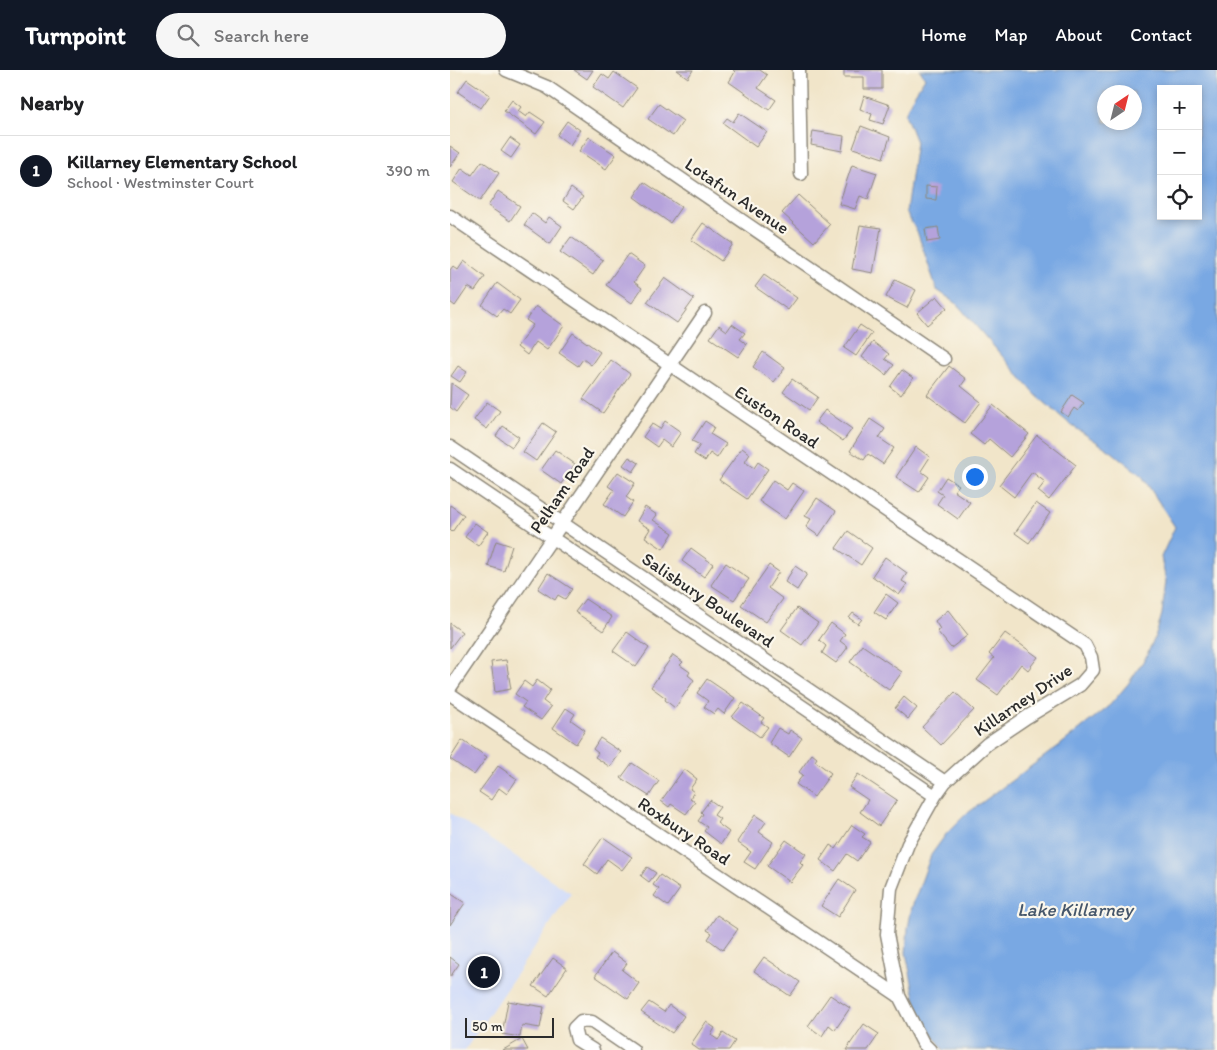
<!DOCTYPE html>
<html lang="en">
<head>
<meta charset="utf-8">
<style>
  :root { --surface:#fff; --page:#f6f6f6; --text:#202124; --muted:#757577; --line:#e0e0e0; --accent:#111827 }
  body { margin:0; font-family:Itim,sans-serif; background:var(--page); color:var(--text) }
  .controls { position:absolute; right:15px; top:15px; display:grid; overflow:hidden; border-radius:0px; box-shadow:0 2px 8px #0003 }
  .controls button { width:45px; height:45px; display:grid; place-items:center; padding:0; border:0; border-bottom:1px solid var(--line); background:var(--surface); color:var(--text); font:25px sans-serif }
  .compass { position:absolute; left:647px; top:15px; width:45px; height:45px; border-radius:50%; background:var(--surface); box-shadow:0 2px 8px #0003; rotate:35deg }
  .scale { position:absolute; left:15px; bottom:12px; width:89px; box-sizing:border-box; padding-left:5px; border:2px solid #2b2b2b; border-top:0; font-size:14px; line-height:18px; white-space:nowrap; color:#2b2b2b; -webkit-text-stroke:4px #fbf7ec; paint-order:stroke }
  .you { position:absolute; left:524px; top:406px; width:18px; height:18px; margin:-12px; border:4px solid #fff; border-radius:50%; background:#1a73e8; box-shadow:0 0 0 8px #1a73e833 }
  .badge { display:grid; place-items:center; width:32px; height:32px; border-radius:50%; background:var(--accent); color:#fff; font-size:16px; font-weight:700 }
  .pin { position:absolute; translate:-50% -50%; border:2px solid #fff; box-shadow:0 1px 5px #0006 }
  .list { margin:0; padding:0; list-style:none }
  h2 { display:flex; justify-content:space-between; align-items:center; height:65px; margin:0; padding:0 20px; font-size:21px }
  h2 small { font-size:16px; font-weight:400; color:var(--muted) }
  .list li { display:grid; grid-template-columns:32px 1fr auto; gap:15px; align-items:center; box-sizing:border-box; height:70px; padding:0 20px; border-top:1px solid var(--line) }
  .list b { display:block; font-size:19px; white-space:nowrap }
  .list p { margin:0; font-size:16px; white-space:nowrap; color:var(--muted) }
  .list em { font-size:16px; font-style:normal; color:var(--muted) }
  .icon { flex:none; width:28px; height:28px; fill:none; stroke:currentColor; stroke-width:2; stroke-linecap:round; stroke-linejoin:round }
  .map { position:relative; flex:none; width:767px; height:980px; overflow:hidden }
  header { display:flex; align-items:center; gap:30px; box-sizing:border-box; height:70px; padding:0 25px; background:var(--accent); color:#fff }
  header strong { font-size:24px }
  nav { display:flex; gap:28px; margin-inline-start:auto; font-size:18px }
  .search { width:350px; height:45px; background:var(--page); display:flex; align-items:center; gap:12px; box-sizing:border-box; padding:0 18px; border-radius:28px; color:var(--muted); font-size:19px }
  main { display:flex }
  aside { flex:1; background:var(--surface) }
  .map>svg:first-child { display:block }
</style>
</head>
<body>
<header>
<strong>Turnpoint</strong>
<div class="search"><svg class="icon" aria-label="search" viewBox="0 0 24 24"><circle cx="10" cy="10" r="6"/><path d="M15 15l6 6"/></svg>Search here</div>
<nav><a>Home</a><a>Map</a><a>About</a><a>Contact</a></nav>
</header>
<main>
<aside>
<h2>Nearby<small></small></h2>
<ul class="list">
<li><span class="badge">1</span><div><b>Killarney Elementary School</b><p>School · Westminster Court</p></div><em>390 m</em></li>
</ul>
</aside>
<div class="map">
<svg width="767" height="980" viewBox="0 0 767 980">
  <rect width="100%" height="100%" fill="#fbf7ec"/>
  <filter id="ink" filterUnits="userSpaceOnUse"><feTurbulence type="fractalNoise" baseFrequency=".02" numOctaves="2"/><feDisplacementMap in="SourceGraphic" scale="10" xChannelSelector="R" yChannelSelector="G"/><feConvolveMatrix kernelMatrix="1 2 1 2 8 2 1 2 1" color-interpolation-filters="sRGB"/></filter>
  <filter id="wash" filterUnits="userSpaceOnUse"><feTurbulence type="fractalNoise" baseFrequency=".0096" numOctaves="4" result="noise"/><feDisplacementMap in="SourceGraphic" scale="20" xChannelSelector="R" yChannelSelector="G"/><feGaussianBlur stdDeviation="1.12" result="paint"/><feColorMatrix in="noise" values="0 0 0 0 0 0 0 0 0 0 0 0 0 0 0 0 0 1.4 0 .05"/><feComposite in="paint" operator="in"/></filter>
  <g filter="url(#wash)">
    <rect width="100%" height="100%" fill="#f1e5c9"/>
    <path fill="#cedafa" d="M0,743L121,823L15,980H0Z"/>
    <path fill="#79a8e3" stroke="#526a87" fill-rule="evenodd" d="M470,0H767V980H494L476,955L467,937L456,883L458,858L462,837L481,785L497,763L515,745L610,675L660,635L678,614L696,587L707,562L712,544L716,511L711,487L725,457L692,406L662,382L621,355L586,325L506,233L487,220L468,164L456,142L466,72L455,44L461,30L475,8ZM711,19H748V146H711ZM654,22H684V52H654Z"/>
    <g id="blocks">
      <path fill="#b5a2db" d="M124,0H143L137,9Z
        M227,0H243L238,8Z
        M283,0H310L317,5L308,18L326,30L319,40L279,12L285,2Z
        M394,0H432V19H414V7H394Z
        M164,2L187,18L173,38L143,17L152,4L159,9Z
        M17,9L40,25L31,38L8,22Z
        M414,26L440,35L433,54L420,50L422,44L410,39Z
        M62,30L71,37L68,41L76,47L80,42L95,52L86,64L54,41Z
        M209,34L233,51L223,66L198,49Z
        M289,43L317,62L306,77L273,53L277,48L283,52Z
        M117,51L130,60L120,75L107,65Z
        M411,56L440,67L433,88L403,78Z
        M363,61L394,66L392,81L361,75Z
        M139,67L166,85L156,99L129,81Z
        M60,68L70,75L61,88L51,81Z
        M0,76L10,83L0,97Z
        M32,91L49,103L30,131L3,112L12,98L22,105Z
        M402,95L427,103L418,129L410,126L405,139L389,134Z
        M194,112L231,137L220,153L184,127Z
        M476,116L487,117L486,130L476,129Z
        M121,118L133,127L124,139L113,131Z
        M48,121L70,136L60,151L38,136Z
        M348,125L380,154L364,172L332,143Z
        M82,143L95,153L99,147L112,156L100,174L74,155Z
        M253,153L283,174L271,191L241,170Z
        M410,155L431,158L423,203L402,199Z
        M488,157L490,170L477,172L475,159Z
        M121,167L153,190L143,205L110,182Z
        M178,184L195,196L184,212L192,218L182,233L156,215Z
        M14,191L35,207L25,221L18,217L5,236L0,232V200L3,196L8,200Z
        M314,205L347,228L338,240L305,217Z
        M215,208L244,229L227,253L197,232Z
        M445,210L466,220L457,238L436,227Z
        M47,213L70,230L60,244L53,239L47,246L32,235Z
        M487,226L497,238L477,255L467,243Z
        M86,236L114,256L97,280L86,272L77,285L67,277L83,255L76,250Z
        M282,254L295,263L290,269L297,274L288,287L260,268L269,255L277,261Z
        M410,255L422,263L406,286L394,278Z
        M123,263L150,282L141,295L133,289L128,296L109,283Z
        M423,272L439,284L435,289L444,295L436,305L412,287Z
        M313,282L335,298L324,312L303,297Z
        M161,290L180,304L153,343L133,329Z
        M8,296L17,302L10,312L1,306Z
        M499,296L516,309L511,316L531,332L515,353L477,325Z
        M452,300L463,308L451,325L440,317Z
        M342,309L368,327L359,340L333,322Z
        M1,313L18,325L6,342L0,337Z
        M622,325L634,333L628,341L624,338L618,347L611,342Z
        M37,332L50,341L37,359L24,350Z
        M543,335L579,364L560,387L539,369L534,375L520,364Z
        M375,340L402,359L393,371L366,352Z
        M420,349L435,359L429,368L444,378L433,394L418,384L414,390L400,381Z
        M215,351L231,362L221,377L212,370L207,377L193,367L202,354L210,359Z
        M255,351L264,357L260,364L276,374L267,388L260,383L255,391L244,384L250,375L242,371Z
        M93,353L106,362L86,391L73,382Z
        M53,356L69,367L62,377L46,366Z
        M587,365L626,395L599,430L588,421L595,412L582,402L564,427L549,415Z
        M466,377L480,387L471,401L479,407L469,422L446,407Z
        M292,378L300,384L295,392L304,398L308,392L318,399L297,429L269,410Z
        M105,380L125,394L111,414L91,400Z
        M179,387L189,393L183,402L173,395Z
        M168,402L185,413L176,427L183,432L173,447L154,434L164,420L158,416Z
        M496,407L509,415L504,421L520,432L508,449L487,434L493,425L487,421Z
        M323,410L337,420L342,413L354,421L335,449L309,431Z
        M367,428L386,441L369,466L356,457L361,449L355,446Z
        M586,433L600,443L579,473L565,463Z
        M0,435L14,445L2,462L0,460Z
        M195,437L207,445L203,450L223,463L213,479L195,467L200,459L187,451Z
        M25,453L38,462L28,476L15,467Z
        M398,461L422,478L411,495L386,478Z
        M46,471L62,476L54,501L38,496Z
        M241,478L263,494L254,507L232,491Z
        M435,487L457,503L452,511L457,514L449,525L422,506Z
        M276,493L299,509L284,530L261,515Z
        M319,495L329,502L318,518L333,529L316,552L291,535Z
        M345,496L357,504L347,520L335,512Z
        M98,503L122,519L115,529L108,525L105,530L88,519Z
        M436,524L448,533L436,550L424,542Z
        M135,529L162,547L153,561L125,542Z
        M347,538L368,553L352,575L331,560Z
        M498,540L518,565L501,578L487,561L490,559L485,551Z
        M403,543L412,549L408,554L399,548Z
        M0,553L12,562L0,578Z
        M381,553L395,564L390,571L398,577L386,593L372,583L376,576L369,570Z
        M177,562L199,578L186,597L163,581Z
        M555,563L588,587L578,600L571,594L548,625L527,610L544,588L539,584Z
        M412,575L452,602L439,620L400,592Z
        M223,585L233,592L230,595L240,602L238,605L244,610L225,638L215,630L216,628L201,617Z
        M56,590L61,619L45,622L41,592Z
        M257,609L285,628L274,644L268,639L264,644L254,637L258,631L247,623Z
        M87,610L100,620L93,631L101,637L91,650L72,637L76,632L65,624L74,611L82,617Z
        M505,622L524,640L491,675L472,657Z
        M454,627L467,638L458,649L445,638Z
        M293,633L314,648L311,652L318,657L310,667L282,647Z
        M116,638L125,644L121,650L135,660L126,674L103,658Z
        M328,658L338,664L340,660L352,668L339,687L319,673Z
        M150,668L171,682L160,697L145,687L148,683L143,679Z
        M12,670L37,687L24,705L0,689Z
        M362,684L367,688L365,691L381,703L364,727L346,714L353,705L349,702Z
        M182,693L209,711L199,726L171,708Z
        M48,696L67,709L57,724L49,718L41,730L29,722Z
        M234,699L247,709L240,719L244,722L240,728L245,732L236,744L221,734L219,737L211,731Z
        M408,704L447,730L429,756L410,742L418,730L399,717Z
        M260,730L270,737L264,745L270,749L267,753L279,762L271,774L254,761L257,757L248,751L253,744L251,742Z
        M305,745L316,752L309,762L323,772L305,799L294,792L301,782L287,772Z
        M402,755L415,764L412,767L420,772L407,791L397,784L385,801L370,790L380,775L386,779Z
        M153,767L182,787L172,800L157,789L147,804L134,794Z
        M336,770L356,784L350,792L353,795L340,812L317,796Z
        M197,797L206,803L199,812L191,806Z
        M210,805L230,819L218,836L204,826L209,819L203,815Z
        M389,809L405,820L388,847L371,836Z
        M0,823L15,833L0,855Z
        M267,845L288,859L273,880L258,869L262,863L257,860Z
        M162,882L177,893L172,900L189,913L178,929L145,906Z
        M0,887L9,894L0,907Z
        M314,887L350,912L340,926L304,901Z
        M103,888L117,898L98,926L83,916Z
        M380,925L400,938L385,960L379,955L372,966L358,956Z
        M58,931L94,937L90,958L72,955L70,967L52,964Z
        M199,932L214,942L219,935L234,946L222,963L191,942Z
        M256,952L265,958L261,965L268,970L273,963L285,971L279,980H249L241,974Z
        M414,954L429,964L418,980H396Z
        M72,969L78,980H53Z"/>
    </g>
  </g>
  <g filter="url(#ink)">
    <use href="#blocks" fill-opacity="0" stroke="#8e887a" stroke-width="1"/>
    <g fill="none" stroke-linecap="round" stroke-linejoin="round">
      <g stroke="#8e887a" stroke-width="15">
        <path id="minor" d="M56,0L97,17L494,289
          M349,0L351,104
          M0,146L635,575L641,587L643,600L630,615L577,647L537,674L495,712L485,726L458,774L441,818L437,864L449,926L473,973L480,980
          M0,377L495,712
          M0,399L485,726
          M0,618L255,243
          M0,624L449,926
          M143,980L127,970L124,958L131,951L142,952L183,980"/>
      </g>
      <use href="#minor" stroke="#fff" stroke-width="12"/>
    </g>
  </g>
  <g text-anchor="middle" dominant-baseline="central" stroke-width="4.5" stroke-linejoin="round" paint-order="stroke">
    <g font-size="18" fill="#2b2b2b" stroke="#fbf7ec">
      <text transform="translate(287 126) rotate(34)">Lotafun Avenue</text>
      <text transform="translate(327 347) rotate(34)">Euston Road</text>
      <text transform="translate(112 420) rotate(-56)">Pelham Road</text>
      <text transform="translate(258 530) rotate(34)">Salisbury Boulevard</text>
      <text transform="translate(573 630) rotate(-34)">Killarney Drive</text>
      <text transform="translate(234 761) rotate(34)">Roxbury Road</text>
    </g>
    <g font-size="19" font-style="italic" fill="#46576b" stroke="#fbf7ec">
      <text x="625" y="839">Lake Killarney</text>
    </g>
  </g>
</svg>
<div class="controls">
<button>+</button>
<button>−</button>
<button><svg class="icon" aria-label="locate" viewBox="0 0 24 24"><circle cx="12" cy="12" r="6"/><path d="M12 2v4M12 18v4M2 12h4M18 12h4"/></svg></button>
</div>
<svg class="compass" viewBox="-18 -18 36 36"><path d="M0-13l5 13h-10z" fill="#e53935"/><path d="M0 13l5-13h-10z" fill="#757577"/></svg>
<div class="scale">50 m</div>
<div class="you"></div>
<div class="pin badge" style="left:34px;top:902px">1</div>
</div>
</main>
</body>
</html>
